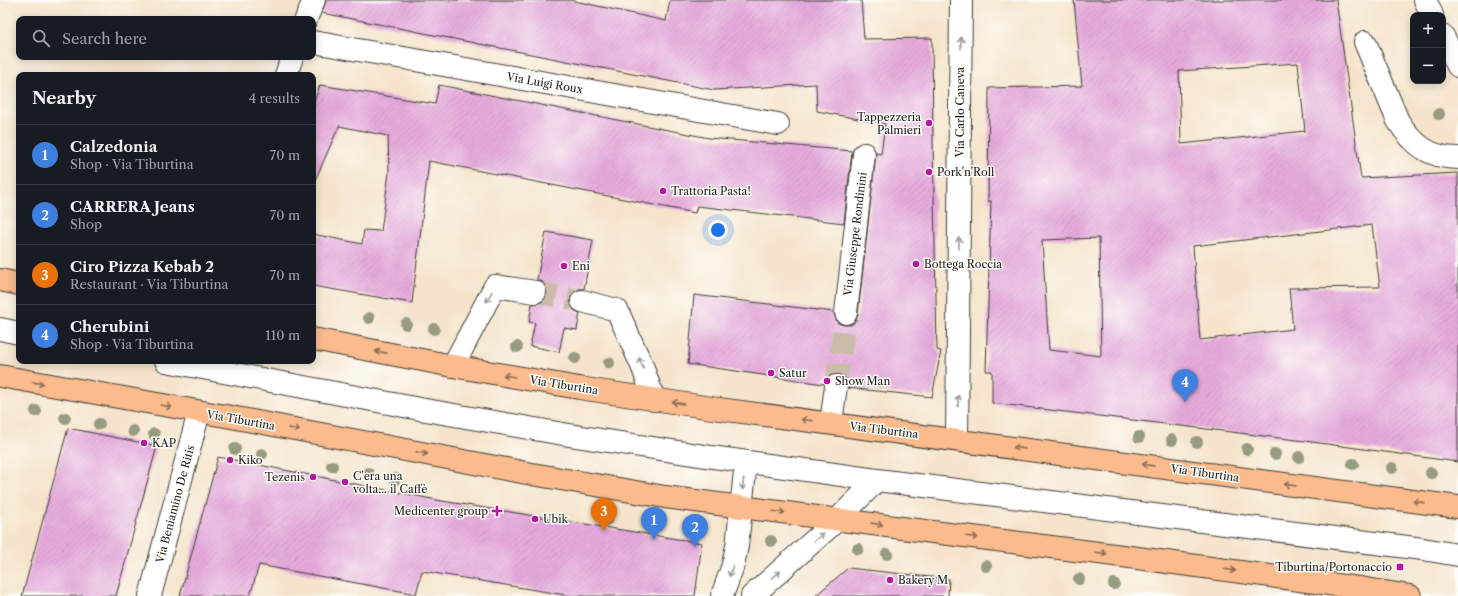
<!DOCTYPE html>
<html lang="en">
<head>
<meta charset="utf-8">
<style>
  :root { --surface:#171b24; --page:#242831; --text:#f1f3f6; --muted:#9ea1a6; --line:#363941; --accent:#b45309 }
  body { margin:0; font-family:"Libre Caslon Text",serif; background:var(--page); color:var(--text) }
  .controls { position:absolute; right:12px; top:12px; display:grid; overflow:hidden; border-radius:8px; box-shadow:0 2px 10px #0003 }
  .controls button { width:36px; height:36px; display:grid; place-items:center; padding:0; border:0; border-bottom:1px solid var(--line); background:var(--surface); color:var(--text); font:20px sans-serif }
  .you { position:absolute; left:718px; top:230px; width:14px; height:14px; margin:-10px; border:3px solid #fff; border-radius:50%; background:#1a73e8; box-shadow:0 0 0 6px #1a73e833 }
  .badge { display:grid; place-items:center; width:26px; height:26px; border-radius:50%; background:var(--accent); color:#fff; font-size:13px; font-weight:700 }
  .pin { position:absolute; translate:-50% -33px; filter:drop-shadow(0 1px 2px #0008) }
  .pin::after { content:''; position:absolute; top:21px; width:14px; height:12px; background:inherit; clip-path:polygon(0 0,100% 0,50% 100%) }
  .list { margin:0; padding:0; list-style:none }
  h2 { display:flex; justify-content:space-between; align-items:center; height:52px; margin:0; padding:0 16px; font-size:17px }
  h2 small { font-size:13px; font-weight:400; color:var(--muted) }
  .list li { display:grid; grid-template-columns:26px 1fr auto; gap:12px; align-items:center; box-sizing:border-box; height:60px; padding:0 16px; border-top:1px solid var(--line) }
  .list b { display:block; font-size:15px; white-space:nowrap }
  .list p { margin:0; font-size:13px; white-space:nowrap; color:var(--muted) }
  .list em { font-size:13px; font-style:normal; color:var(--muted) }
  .icon { flex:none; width:22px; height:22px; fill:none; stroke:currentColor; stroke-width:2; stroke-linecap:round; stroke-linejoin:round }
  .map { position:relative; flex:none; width:1458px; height:596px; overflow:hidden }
  .search { position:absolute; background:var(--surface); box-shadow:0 2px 10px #0003; left:16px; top:16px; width:300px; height:44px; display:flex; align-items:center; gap:10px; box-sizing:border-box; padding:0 14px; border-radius:8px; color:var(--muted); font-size:15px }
  .panel { position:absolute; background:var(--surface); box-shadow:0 2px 10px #0003; left:16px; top:72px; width:300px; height:292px; border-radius:8px }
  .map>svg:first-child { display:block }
</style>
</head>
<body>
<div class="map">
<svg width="1458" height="596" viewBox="0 0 1458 596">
  <defs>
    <pattern id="building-hatch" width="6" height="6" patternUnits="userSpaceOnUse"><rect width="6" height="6" fill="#e6aadd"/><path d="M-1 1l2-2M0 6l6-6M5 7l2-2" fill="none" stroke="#c592bd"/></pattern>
  </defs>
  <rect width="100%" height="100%" fill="#fdfcf7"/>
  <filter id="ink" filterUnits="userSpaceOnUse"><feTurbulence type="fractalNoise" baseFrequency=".025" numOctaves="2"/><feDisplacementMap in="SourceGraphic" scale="8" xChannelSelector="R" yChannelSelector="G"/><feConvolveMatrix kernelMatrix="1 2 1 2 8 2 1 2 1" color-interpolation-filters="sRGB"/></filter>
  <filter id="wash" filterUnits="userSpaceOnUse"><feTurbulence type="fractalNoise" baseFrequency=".012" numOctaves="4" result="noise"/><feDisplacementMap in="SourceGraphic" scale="16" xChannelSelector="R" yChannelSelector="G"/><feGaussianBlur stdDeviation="0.9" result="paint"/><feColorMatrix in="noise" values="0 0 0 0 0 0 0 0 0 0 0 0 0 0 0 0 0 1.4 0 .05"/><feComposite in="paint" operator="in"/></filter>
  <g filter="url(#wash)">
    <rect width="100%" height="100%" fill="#f5e4cb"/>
    <g id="blocks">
      <path fill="url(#building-hatch)" fill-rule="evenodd" d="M326,0H570L666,21L670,0H861L864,39L932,38L933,142L937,350L941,351L932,397L848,388V382L844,376L837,374L831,375L826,378L824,384L688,364L694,295L834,312L835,318L838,323L844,325H851L856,321L858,314L876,153L881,154L885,124L817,111L816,84L714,90L322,13Z
        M1074,0H1336L1361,178L1458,173V462L1305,441L992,403V371H986L991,201H988L989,88L1082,86ZM1298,63L1305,131L1181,144L1179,71ZM1372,225L1380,287L1289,288L1293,329L1200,340L1193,246ZM1099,238L1101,356L1049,350L1042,240Z
        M320,85L435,104L439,85L709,138L852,151L844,223L697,206L695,213L429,161L412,303L313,286V234L362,244L364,230L381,231L389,173L388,136L339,126L313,185V104Z
        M546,232L593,240L584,289H578L573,292L570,298V304L573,310L580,313L577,330L564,328L559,352L530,346L535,323L529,322L532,304L540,303L545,299L547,293V288L543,282L537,280Z
        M68,428L157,446L116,596H22Z
        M218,457L442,501L702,543L695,596H571L422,571L416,594L259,565L250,596H180Z
        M848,568L949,579L948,596H815Z"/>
    </g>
  </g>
  <g filter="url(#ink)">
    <use href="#blocks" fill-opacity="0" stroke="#3d3a36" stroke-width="1"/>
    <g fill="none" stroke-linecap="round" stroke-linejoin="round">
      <path stroke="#cabca8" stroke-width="22" stroke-dasharray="22 11" stroke-linecap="butt" d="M535,292L582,301
        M836,386L846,313"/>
      <g stroke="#3d3a36" stroke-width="24">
        <path id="minor" d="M1425,0L1432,15
          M306,19L314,0
          M1443,36L1458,66
          M313,42L778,124
          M1365,42L1398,121C1413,144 1429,158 1458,158
          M286,75L292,57
          M582,301L617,310L643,368L654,400
          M846,313L864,154
          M0,329L19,333
          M166,361L420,409L569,435L705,456L877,480L1423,549L1458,555
          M453,366L495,286L535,292
          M831,423L836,386
          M957,439L961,0
          M150,596L199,412
          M722,596L733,565L737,546L746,462
          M752,596L838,519L877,480"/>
      </g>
      <g stroke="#3d3a36" stroke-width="24">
        <path id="major" d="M0,280L19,284
          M313,339L453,366L579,388L712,408L1458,507
          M0,376L231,417L532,474L665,497L933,532L1130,557L1366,589L1410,596"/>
      </g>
      <use href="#minor" stroke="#fff" stroke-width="22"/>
      <use href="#major" stroke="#fbbb8c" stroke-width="22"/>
    </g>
    <g fill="#979c81">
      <circle cx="1439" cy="114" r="6"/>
      <circle cx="369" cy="318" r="6"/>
      <circle cx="406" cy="324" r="6"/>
      <circle cx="434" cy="329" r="6"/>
      <circle cx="517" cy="347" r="6"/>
      <circle cx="575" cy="358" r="6"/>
      <circle cx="609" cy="363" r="6"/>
      <circle cx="36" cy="411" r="6"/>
      <circle cx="65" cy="418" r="6"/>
      <circle cx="99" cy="424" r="6"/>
      <circle cx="133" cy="431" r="6"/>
      <circle cx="154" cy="434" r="6"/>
      <circle cx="1139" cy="437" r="6"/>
      <circle cx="1172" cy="440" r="6"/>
      <circle cx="1197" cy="442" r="6"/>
      <circle cx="235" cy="449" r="6"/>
      <circle cx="1247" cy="449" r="6"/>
      <circle cx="262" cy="454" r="6"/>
      <circle cx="1275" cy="454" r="6"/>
      <circle cx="1299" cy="457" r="6"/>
      <circle cx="1353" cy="464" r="6"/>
      <circle cx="332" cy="466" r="6"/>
      <circle cx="1392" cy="468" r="6"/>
      <circle cx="368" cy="473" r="6"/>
      <circle cx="1431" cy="473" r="6"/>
      <circle cx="395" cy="479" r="6"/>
      <circle cx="607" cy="519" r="6"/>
      <circle cx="771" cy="541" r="6"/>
      <circle cx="858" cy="549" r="6"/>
      <circle cx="887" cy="554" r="6"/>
      <circle cx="986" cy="566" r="6"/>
      <circle cx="1079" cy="579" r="6"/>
      <circle cx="1114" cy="584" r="6"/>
    </g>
    <defs><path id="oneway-shaft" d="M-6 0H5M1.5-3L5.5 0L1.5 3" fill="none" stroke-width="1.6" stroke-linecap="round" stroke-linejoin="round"/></defs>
    <g stroke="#999">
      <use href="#oneway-shaft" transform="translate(961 43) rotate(-90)"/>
      <use href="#oneway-shaft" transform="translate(959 243) rotate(-90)"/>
      <use href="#oneway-shaft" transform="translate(489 297) rotate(117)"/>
      <use href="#oneway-shaft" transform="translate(641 363) rotate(-114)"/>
      <use href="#oneway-shaft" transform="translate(958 401) rotate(-89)"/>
      <use href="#oneway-shaft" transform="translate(743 484) rotate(97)"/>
      <use href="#oneway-shaft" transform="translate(819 537) rotate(-42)"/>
      <use href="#oneway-shaft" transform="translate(731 571) rotate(108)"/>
      <use href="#oneway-shaft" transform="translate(776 575) rotate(-42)"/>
    </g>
    <g stroke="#8c6c54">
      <use href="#oneway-shaft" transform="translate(381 352) rotate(-169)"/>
      <use href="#oneway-shaft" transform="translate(509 376) rotate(-170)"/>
      <use href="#oneway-shaft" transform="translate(38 383) rotate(10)"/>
      <use href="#oneway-shaft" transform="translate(678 403) rotate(-172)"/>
      <use href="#oneway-shaft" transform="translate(166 406) rotate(10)"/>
      <use href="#oneway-shaft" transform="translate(807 420) rotate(-173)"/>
      <use href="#oneway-shaft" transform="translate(294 429) rotate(11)"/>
      <use href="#oneway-shaft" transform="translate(1019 448) rotate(-172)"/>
      <use href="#oneway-shaft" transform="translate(422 453) rotate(11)"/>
      <use href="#oneway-shaft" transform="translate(1148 465) rotate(-169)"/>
      <use href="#oneway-shaft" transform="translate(1290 485) rotate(-172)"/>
      <use href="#oneway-shaft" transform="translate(1419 502) rotate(-172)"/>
      <use href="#oneway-shaft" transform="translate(779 512) rotate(7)"/>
      <use href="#oneway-shaft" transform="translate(877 524) rotate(8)"/>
      <use href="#oneway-shaft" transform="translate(972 537) rotate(7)"/>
      <use href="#oneway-shaft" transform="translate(1101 553) rotate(7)"/>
      <use href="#oneway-shaft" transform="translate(1230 570) rotate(8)"/>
    </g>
  </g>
  <g fill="#b5179e" stroke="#fdfcf7" stroke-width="1.5">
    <circle cx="929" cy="123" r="4"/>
    <circle cx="929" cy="172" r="4"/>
    <circle cx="663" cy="191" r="4"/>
    <circle cx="916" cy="264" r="4"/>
    <circle cx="564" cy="266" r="4"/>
    <circle cx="771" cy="373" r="4"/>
    <circle cx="827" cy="381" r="4"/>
    <circle cx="144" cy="443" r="4"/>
    <circle cx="230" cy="460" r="4"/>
    <circle cx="313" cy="477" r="4"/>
    <circle cx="345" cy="482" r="4"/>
    <path d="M495 505h4v4h4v4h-4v4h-4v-4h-4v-4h4z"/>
    <circle cx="535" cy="519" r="4"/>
    <rect x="1396" y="563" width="8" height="8" rx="2"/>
    <circle cx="890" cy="580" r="4"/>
  </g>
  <g text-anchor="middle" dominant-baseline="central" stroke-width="3" stroke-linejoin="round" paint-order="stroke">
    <g font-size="11" fill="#1c1c1c" stroke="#fdfcf7">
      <text transform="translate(545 83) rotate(10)">Via Luigi Roux</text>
      <text transform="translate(960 112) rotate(-90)">Via Carlo Caneva</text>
      <text transform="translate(855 234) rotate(-83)">Via Giuseppe Rondinini</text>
      <text transform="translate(564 385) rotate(9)">Via Tiburtina</text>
      <text transform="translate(241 420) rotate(10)">Via Tiburtina</text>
      <text transform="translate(884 430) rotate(7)">Via Tiburtina</text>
      <text transform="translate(1205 473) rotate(8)">Via Tiburtina</text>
      <text transform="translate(175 504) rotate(-75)">Via Beniamino De Ritis</text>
    </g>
    <g font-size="11" fill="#1c1c1c" stroke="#fdfcf7" text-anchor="start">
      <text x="921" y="117" text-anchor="end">Tappezzeria<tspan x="921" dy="13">Palmieri</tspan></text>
      <text x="937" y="172">Pork'n'Roll</text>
      <text x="671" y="191">Trattoria Pasta!</text>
      <text x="924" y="264">Bottega Roccia</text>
      <text x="572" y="266">Eni</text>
      <text x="779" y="373">Satur</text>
      <text x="835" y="381">Show Man</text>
      <text x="152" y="443">KAP</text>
      <text x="238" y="460">Kiko</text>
      <text x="353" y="476">C'era una<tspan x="353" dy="13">volta... il Caffè</tspan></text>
      <text x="305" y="477" text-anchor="end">Tezenis</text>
      <text x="488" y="511" text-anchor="end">Medicenter group</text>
      <text x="543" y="519">Ubik</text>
      <text x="1392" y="567" text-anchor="end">Tiburtina/Portonaccio</text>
      <text x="898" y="580">Bakery M</text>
    </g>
  </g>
</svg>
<div class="controls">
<button>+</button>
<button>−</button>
</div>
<div class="you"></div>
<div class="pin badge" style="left:654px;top:540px;background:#3f7fe0">1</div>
<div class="pin badge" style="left:695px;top:547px;background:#3f7fe0">2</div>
<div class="pin badge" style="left:604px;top:531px;background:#e8710a">3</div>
<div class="pin badge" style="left:1185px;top:402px;background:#3f7fe0">4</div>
<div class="search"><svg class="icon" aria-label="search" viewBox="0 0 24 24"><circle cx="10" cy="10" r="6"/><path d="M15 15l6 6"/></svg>Search here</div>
<section class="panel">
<h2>Nearby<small>4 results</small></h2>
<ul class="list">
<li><span class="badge" style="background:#3f7fe0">1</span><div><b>Calzedonia</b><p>Shop · Via Tiburtina</p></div><em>70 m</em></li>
<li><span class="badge" style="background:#3f7fe0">2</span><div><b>CARRERA Jeans</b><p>Shop</p></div><em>70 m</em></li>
<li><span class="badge" style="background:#e8710a">3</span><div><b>Ciro Pizza Kebab 2</b><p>Restaurant · Via Tiburtina</p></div><em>70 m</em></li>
<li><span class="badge" style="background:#3f7fe0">4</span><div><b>Cherubini</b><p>Shop · Via Tiburtina</p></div><em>110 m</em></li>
</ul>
</section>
</div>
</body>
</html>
